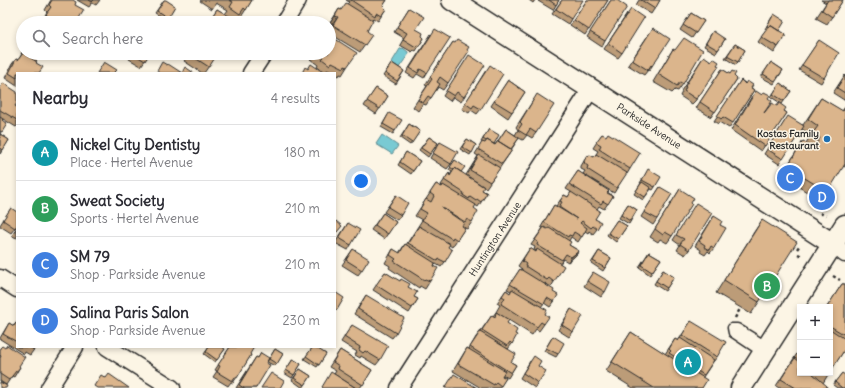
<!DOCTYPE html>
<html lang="en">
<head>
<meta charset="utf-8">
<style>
  :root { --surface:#fff; --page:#f2f2f3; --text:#2b2b33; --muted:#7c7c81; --line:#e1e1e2; --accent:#db2777 }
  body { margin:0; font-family:Delius,sans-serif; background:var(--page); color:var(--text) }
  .controls { position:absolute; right:12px; bottom:12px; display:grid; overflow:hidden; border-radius:0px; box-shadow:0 2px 6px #0003 }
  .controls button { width:36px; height:36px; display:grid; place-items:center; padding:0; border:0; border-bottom:1px solid var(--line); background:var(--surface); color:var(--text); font:20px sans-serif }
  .you { position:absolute; left:361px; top:181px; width:14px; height:14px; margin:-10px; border:3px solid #fff; border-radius:50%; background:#1a73e8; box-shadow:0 0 0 6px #1a73e833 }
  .badge { display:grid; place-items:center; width:26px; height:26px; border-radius:50%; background:var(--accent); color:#fff; font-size:13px; font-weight:700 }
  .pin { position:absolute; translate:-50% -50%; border:2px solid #fff; box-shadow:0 1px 4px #0006 }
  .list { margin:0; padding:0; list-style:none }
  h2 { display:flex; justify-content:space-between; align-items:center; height:52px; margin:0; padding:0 16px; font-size:17px }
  h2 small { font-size:13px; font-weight:400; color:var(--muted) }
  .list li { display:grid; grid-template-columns:26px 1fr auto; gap:12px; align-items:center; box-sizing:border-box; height:56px; padding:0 16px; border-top:1px solid var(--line) }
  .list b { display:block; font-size:15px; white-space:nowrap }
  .list p { margin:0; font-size:13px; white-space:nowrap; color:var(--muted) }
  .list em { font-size:13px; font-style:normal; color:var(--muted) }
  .icon { flex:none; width:22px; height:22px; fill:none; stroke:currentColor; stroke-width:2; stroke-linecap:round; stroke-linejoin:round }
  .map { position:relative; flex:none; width:845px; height:388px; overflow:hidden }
  .search { position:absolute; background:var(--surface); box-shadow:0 2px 6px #0003; left:16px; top:16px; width:320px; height:44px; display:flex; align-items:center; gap:10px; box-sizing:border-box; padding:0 14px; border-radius:22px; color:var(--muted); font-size:15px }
  .panel { position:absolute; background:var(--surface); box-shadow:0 2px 6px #0003; left:16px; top:72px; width:320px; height:276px; border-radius:0px }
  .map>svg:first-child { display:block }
</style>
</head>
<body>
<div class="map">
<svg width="845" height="388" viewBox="0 0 845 388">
  <rect width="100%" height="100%" fill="#fcf5e5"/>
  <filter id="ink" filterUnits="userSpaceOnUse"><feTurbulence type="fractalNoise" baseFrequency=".025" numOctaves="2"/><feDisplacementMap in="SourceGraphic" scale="8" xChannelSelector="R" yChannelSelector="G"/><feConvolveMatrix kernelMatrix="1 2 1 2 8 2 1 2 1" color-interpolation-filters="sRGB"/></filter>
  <g filter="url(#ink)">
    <path fill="#79cad3" stroke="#5a8a90" d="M403,48L408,52V55L398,69L392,65V62L400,49Z
      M382,135L398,146L392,154L376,144Z"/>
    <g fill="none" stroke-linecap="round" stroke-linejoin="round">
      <g stroke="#2b2b2b" stroke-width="11">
        <path id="service" d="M763,353L733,333L732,328H737L768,347"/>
      </g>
      <g stroke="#2b2b2b" stroke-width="19">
        <path id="minor" d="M284,23L298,0
          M251,73L264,53
          M833,244L845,254
          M0,278L17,289
          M107,347L172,388
          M49,388L75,347
          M399,388L591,89"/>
      </g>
      <g stroke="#2b2b2b" stroke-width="23">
        <path id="tertiary" d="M452,0L833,244
          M741,388L845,225"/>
      </g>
      <path stroke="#2b2b2b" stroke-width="2.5" stroke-dasharray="3 3" stroke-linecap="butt" d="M820,213L826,216
        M797,249L800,245
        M798,254L802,256
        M833,276L840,280
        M735,318L740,309"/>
      <use href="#service" stroke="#fcf5e5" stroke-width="8"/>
      <use href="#minor" stroke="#fcf5e5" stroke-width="16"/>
      <use href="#tertiary" stroke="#fcf5e5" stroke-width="20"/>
    </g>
    <path fill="#bc9c78" stroke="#2b2b2b" d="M51,0L75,5L76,23H42L44,20L43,19L47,12L45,10Z
      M77,0H100L96,5L92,3L89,7Z
      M164,0L175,6L166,20L155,13Z
      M201,0H252L241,17L239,16L236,20L238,23H208L217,9L225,14L228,10L216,3L212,9L200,1Z
      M346,0H387L383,6L386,9L378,21L373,18L372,19L367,31L365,45L360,52L329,33V31L333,24L330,23L339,9L341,10L349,2Z
      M529,0H535L533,3Z
      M539,0H559L553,10L538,1Z
      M562,0L571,19L568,24L552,14Z
      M587,0H608L585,35L570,25Z
      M611,0L605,41L602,47L587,37Z
      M639,0H660L651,14L636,5Z
      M821,0H843L827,24L816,18L826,3Z
      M409,8L416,29L422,36L424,38L416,51L414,50L412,52L400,45L404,38L394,32Z
      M691,13L704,21L692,38L680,30Z
      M627,14L622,53L618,58L604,49Z
      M772,17L779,31L786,35L774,53L758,42L767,29H765Z
      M653,28L652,66L649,71L648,70L644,75L628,65Z
      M431,34L427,73L424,78L417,74L414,78L406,73Z
      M711,34L725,39L716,53L704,46Z
      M819,40L824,78L821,83L799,70Z
      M453,42L448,83L443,90L438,87L426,105L423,104L418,111L413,107L427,86L425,85Z
      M735,44L745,50L736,65L725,58Z
      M673,49L683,84L678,91L675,90L672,93L653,82L668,57Z
      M23,50V53H52L50,55L48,54L45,59L40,56L36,61L17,73V86L5,78L12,64L16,59L18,60L22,54H21Z
      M121,53H128L126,56Z
      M132,53H150L141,66L129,59Z
      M181,53H218L204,73H202L184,61L187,57Z
      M307,53H329L347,67L342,75L340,74L339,76L335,74V73L327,70L325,72L317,67L318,65L310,59L312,58L306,54Z
      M704,56L699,96L695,101L692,104L680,96L682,92L681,91Z
      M466,60L464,97L461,102L453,97L450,101L443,96Z
      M771,62L783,70L774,84L761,77Z
      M392,63L404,71L396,84L383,76Z
      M722,69L737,79L711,117L696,108Z
      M486,70L481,109L477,114L471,110L469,113L462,109Z
      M845,75V99L844,100L833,93Z
      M508,80L525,92L508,118L491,106Z
      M741,80L754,90L729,128L719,122L718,124L714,121Z
      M780,83L791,91L782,104L771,97Z
      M0,88L15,106L17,107V126L16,127L3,119L2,120L0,134L9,140L0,154Z
      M376,88L388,96L376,114L364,106Z
      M762,95L768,98L764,113L784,111L787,113L761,151L731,130L752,96Z
      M821,98L842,111L845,107V167L843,166L822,199L820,200L781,176L803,141L814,148V147L806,143L811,135L802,129L779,164L764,154L785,121L803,125Z
      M534,99L536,133L532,138L527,135L523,140L519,138L511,150H512L486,188L466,175L478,156L475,154L482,143L481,142L489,129L494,144L495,145L506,129L515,135L518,130L516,127Z
      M388,115L395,131L393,134L381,127Z
      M409,124L420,131L410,145L400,138Z
      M602,134L630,169L627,174L626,173L614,193L583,174L585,171L581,169V166L587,156L594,157L598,151L593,148Z
      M429,137L438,143L428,157L419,150Z
      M467,139L476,145L470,155L460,149Z
      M440,142L451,164L447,169L430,158Z
      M406,152L420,161L411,174L398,165Z
      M455,160L461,172L482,190L487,193L478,207L475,205L474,208L472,222L467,229L465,228L452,247L449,245L448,247L445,262L441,267L436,264L434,266L430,281L425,289L420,286L419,288L389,268L390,266L385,263L393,249L399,253L405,244L406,245L422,220L415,216L436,184L442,187V186L441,185L449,173L450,175L452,172L449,170Z
      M578,171L613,196L604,209L599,206L597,209L595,219L597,229L593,234L589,231L588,233L585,231L578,242L571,237L569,241V245L579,251L575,256L568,262L563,259L560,264L554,282L551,287L545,283V284L553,292L554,302L550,307L544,303L541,307L545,314L544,324L539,331L536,329L532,335L496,312L500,305L497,303L506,290L510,293L511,291L507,289L520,269L522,270V269L518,266L530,248L535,252L536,251L534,250L535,247L531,245L543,228L541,227L554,205L558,208L556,206L564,195L568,197L571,192L566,189Z
      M647,172L655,187L653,190L651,189L643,200L634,194L641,183H640Z
      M660,187L657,219L653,225L641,217Z
      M680,189L672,236L667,243L660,239L658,242L650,237Z
      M396,195L401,215L397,220L384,212Z
      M628,204L637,210L629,224L619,218Z
      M11,208L17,225L11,233L0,226V225Z
      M693,209L689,250L685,255L677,250L680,245L673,240Z
      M383,213L396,222L384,239L371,230Z
      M714,216L720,225L714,248L710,253L708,251L705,255L700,252L701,250L695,246Z
      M617,220L627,226L616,242L607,235Z
      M762,220L759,302L751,314L716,293L754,232Z
      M348,223L351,245L348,250L335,243Z
      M17,227V238L12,236Z
      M353,249L362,270L358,275L342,265Z
      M599,251L611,258L603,271L591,263Z
      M649,252L661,259L650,275L639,267Z
      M663,270L674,277L665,291L654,284Z
      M385,272L408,287L414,297L418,299L409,313L373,290Z
      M593,272L605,292L601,297L584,286Z
      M842,284H845V349L830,372V307H827Z
      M366,295L396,333L392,338L354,314Z
      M571,309L573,332L569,337L558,330Z
      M496,312L515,334L512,344L508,349L506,348L511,362L516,365L508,378L503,375L502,376L506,378L499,388H481L453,371L467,348L469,349L476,337L480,332L492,315L493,316Z
      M17,321V347H36L30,355L25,352L24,354L0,339V338L9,323L14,326Z
      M691,321L717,357L713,362L703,377L702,388H633L606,371L631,332L665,354L675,339L678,341L680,338Z
      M352,325L380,360L376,365L361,356L360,358L355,355L357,352L341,342Z
      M553,336L558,354L556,357L544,351Z
      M209,347L225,349L215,362L204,354Z
      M230,347L251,355L233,383L231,382L228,386L213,377L217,371L215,370Z
      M313,347L326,354L317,367L304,359Z
      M0,348L20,367L14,377L12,376L6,385L0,381Z
      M275,349L283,354L275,366L267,362Z
      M800,349V373H829L823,383L826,388H779L776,386Z
      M340,350L372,370L360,388H356L334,374L336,371L329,367Z
      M261,353L266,363L256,388H236L256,357L258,358Z
      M293,359L301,364L292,378L284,373Z
      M530,361L538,366V383L535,388L520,378Z
      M300,369L311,376L303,388L292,380Z
      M842,373L845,388H837L833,385Z"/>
    <path fill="#997f62" stroke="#2b2b2b" d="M335,16L338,17L333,24L330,23Z
      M829,190L822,199L820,200L826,191Z
      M579,251L575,256L568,262L571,257Z"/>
    <path fill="#dbb58c" stroke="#2b2b2b" d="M52,0H73L76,2L75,5L84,10L76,23H74L65,19L62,23H52L45,19L48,16L46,14L51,7L49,5Z
      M89,0H94L92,2Z
      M164,0H166L175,6L168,18L157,11Z
      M229,0H252L246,10L244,8L240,14L230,7L233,2Z
      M351,0H387L383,6L386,9L381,16L376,13L375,16Z
      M549,0H559L556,5Z
      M562,0H583L571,19L556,9Z
      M587,0H608L589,30L574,20Z
      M611,0H617L627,7L605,41L590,32Z
      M641,0H660L655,9Z
      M828,0H843L832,17L822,10Z
      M346,3L373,20L367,31L372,35L365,45L333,25L338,17L335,16L339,9L341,10Z
      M409,8L424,17L416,29L423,33L422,36L424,38L419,46L417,45L416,47L403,39L407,33L397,27Z
      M217,9L239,22L238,23H215L216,21L211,18Z
      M631,9L644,18L622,53L608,43Z
      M691,13L704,21L696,33L683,25Z
      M774,14L785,21L779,31L770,25L769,27L767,26Z
      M770,25L786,35L778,47L761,37Z
      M653,28L670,39L652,66L651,65L648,70L632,60Z
      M435,29L450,38L427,73L420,69L418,73L410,68Z
      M713,31L725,39L718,50L706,43Z
      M329,35L357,53L347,67L345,66L344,68L332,62L330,65L322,59L324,57L317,53H329Z
      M684,38L703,50L683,84L680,82L677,86L658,74L673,49L675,50Z
      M457,40L469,47L467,50L469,51L448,83L440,77L437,82L440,84L431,98L428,96L423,103L418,100L432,79L430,77L453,42L455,43Z
      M819,40L839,53L824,78L802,65Z
      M735,44L745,50L738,62L727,56Z
      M23,53L37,62L36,63L43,67L39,73H17V78L9,73L16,59L18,60Z
      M32,53H42L39,57Z
      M132,53H150L145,61Z
      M189,53H218L209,67L189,54Z
      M469,55L485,65L464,97L457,92L454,96L446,91Z
      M704,56L711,61L713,58L719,62L717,65L719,66L699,96H698L696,99L684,91L686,87L685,86Z
      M104,62L117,70L114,73H97Z
      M162,62L167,65L168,64L182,73L185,67L194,73H160L157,71Z
      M771,62L783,70L775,81L763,74Z
      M392,63L404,71L397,81L385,73Z
      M311,64L323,72V73H302L305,67L308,69Z
      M490,65L503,74L481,109L474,105L472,108L465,103Z
      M722,69L730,74L732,71L736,73L734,76L737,79L715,112L700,102Z
      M845,75V93L837,88Z
      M508,80L525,92L512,112L494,101Z
      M741,80L745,84L747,81L753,85L751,88L754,90L733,123L723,117L721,119L717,116Z
      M3,83L17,92V103L15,106L17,107V120L0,110V88Z
      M780,83L791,91L784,101L773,94Z
      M376,88L388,96L380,109L367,101Z
      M756,91L762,95L764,92L770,95L768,98L772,101L764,113L772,103L777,106L779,103L786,108L784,111L787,113L765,146L735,125Z
      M537,94L554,105L536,133L530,129L526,135L518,130L522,124L520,122Z
      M821,98L843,111L845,108V164L829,190L826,191L787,167L803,141L814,148L820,138L813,133L818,126L808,119Z
      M389,113L402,120L395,131L383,124Z
      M788,116L804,126L783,159L767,149Z
      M0,117L3,119L2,120L7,124L2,132L0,131Z
      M409,124L420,131L412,143L402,136Z
      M489,129L499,135L494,144L487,140L486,141L483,139Z
      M506,129L519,138L511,149L498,141Z
      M608,133L640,153L630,169L599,149L601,145L596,142L602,134L606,136Z
      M0,134L9,140L3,150L0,148Z
      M429,137L438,143L430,154L421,148Z
      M467,139L476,145L472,153L462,147Z
      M487,140L495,145L498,141L512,150L502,164L478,149L482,142L485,143Z
      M440,142L458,152L451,164L433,153Z
      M406,152L420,161L413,171L400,162Z
      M596,154L627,173L617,188L587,169L588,166L585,164L584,161L587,156L590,155L594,157Z
      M479,155L500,168L490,182L470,170Z
      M455,160L465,167L461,172L455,168L454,170L450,167Z
      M455,168L484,187L482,190L487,193L481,202L477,199L476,201L470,197L469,199L463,195L464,193L444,180L449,173L450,176Z
      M648,169L661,177L655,187L642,180Z
      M578,171L609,191L607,193L613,196L608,204L603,201L601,204L569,184Z
      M642,182L651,188L645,197L636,191Z
      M436,184L442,187L443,185L476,205L474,208L478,211L472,222L467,219L465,222L441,207L464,223L462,226L465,228L457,240L453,237L452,239L422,220L427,213L420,209L426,199L431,202L434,196L430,193Z
      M660,187L672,194L657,219L644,212Z
      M680,189L694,198L691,203L692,204L672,236L665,232L663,235L655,229Z
      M571,192L600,211L595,219L601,222L597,229L593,226L591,228L582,221L580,223L587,228L582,237L574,232L572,236L569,235L568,237L544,222L554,205L577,219L559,207L562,202L560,201L564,195L568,197Z
      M396,195L408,203L401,215L388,207Z
      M696,203L712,213L689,250L680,244L684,239L676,235Z
      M628,204L637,210L630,221L621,215Z
      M11,208L17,212V225L15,228L3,220Z
      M383,213L396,222L388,234L375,225Z
      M714,216L722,221L720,225L726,228L714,248L711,246L709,250L704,247L705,245L699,241Z
      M617,220L627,226L618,239L608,233Z
      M762,220L797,242L759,302L724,280Z
      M336,221L342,226L337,232L335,231V222Z
      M348,223L360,230L351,245L339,238Z
      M419,226L450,244L448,247L452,250L445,262L439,259L438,261L408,243Z
      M544,227L547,229L549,228L571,242L569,245L579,251L571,257L566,254L562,260L537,245L538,242L535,240Z
      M405,244L435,263L434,266L438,268L430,281L425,279L424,280L394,261L396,259L390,255L393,249L400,253Z
      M530,248L536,252L537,249L564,266L554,282L549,278L547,280L525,266L526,264L522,261Z
      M353,249L369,259L362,270L346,260Z
      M599,251L611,258L605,268L593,261Z
      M649,252L661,259L652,272L641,265Z
      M520,269L554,290L553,292L558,295L554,302L547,298L544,304L510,284Z
      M663,270L674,277L667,288L656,281Z
      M385,272L400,281L401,279L410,284L408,287L417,292L414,297L418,299L412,308L376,285Z
      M593,272L610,282L605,292L587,281Z
      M842,284H845V335L830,326V307H827Z
      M512,289L547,310L545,314L549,317L544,324L541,322L537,327L501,304L505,298L502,296L506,290L510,293Z
      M335,292L344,298L337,310L335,309Z
      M366,295L404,318L396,333L358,309Z
      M571,309L583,316L573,332L562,325Z
      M496,312L509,320L507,323L517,330L515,334L517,335L512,344L510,342L507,346L482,330L492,315L495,317Z
      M17,321V342L3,334L9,323L14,326Z
      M691,321L726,342L717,357L682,335Z
      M352,325L388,346L380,360L365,351L363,353L359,350L360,347L344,337Z
      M830,329L845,339V349L830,372Z
      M480,332L516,354L511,362L516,365L511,373L470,347Z
      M631,332L707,380L702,388H654L612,362Z
      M553,336L564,343L558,354L546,348Z
      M680,338L714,360L704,375L669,353L671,351L669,349L675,339L678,341Z
      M7,345L25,357L19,366L20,367L17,371H16L9,380L0,374V358L1,356L0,355V348L2,346L5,348Z
      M29,347H36L34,350Z
      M209,347H222L225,349L217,360L206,352Z
      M230,347H254L250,354L251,355L237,378L235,377L232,381L217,372L220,366L218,365Z
      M313,347H315L326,354L319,365L306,356Z
      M467,348L505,371L502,376L506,378L501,386L496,382L494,385L458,364Z
      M275,349L283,354L277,364L269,359Z
      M340,350L372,370L363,385L338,369L339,366L333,362Z
      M800,350V356L797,354Z
      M261,353L269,358L266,363L270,365L256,388H244L239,385L256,357L258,358Z
      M534,356L541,361L538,366L546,371L538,383L523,373Z
      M795,358L800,362V373H812L827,386L826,388H796L781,379Z
      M293,359L301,364L294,375L286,370Z
      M300,369L311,376L305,385L294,378Z
      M331,372L356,388H323L322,387Z
      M271,373L284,381L280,388H261Z
      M842,373L845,375V388H842L835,382Z
      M109,374L129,388H97L94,386L101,375L106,378Z
      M454,374L477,388H445Z
      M0,382L7,386L6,388H0Z"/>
  </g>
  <circle fill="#1f6fb2" stroke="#fcf5e5" stroke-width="1.5" cx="827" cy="139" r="4"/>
  <g text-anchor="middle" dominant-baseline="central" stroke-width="3" stroke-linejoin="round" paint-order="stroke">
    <g font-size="10" fill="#2b2b2b" stroke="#fcf5e5">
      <text transform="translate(649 126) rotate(33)">Parkside Avenue</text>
      <text transform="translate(495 239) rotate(-57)">Huntington Avenue</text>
    </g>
    <g font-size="10" font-weight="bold" fill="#2b2b2b" stroke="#fcf5e5" text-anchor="end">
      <text x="819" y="133">Kostas Family<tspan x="819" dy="12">Restaurant</tspan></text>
    </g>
  </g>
</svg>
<div class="controls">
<button>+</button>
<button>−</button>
</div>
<div class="you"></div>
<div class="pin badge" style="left:688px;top:362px;background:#0f9aa8">A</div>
<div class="pin badge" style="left:767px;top:286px;background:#2e9e5b">B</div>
<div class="pin badge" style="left:790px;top:178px;background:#3f7fe0">C</div>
<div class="pin badge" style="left:822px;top:197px;background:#3f7fe0">D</div>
<div class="search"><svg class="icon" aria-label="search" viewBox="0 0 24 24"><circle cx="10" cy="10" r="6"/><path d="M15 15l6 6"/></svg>Search here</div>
<section class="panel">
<h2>Nearby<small>4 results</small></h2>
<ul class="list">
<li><span class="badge" style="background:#0f9aa8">A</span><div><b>Nickel City Dentisty</b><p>Place · Hertel Avenue</p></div><em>180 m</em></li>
<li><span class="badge" style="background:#2e9e5b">B</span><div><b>Sweat Society</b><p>Sports · Hertel Avenue</p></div><em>210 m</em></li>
<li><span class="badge" style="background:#3f7fe0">C</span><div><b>SM 79</b><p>Shop · Parkside Avenue</p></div><em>210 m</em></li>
<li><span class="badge" style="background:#3f7fe0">D</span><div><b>Salina Paris Salon</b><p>Shop · Parkside Avenue</p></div><em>230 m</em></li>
</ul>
</section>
</div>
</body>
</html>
